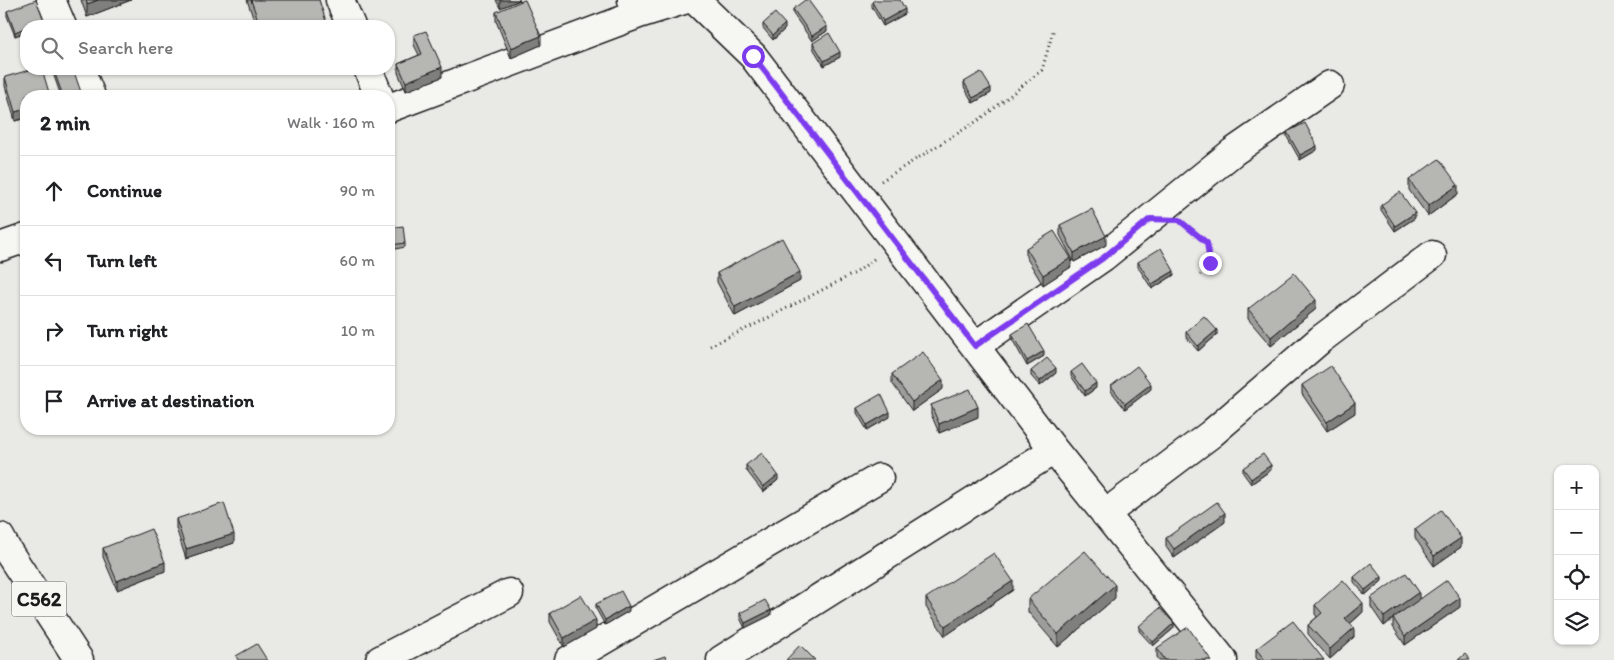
<!DOCTYPE html>
<html lang="en">
<head>
<meta charset="utf-8">
<style>
  :root { --surface:#fff; --page:#f2f2f2; --text:#202124; --muted:#757577; --line:#e0e0e0 }
  body { margin:0; font-family:Itim,sans-serif; background:var(--page); color:var(--text) }
  .controls { position:absolute; right:15px; bottom:15px; display:grid; overflow:hidden; border-radius:10px; box-shadow:0 1px 4px #0004 }
  .controls button { width:45px; height:45px; display:grid; place-items:center; padding:0; border:0; border-bottom:1px solid var(--line); background:var(--surface); color:var(--text); font:25px sans-serif }
  .stop { position:absolute; width:15px; height:15px; margin:-11px; border:4px solid #7c3aed; border-radius:50%; background:#fff }
  .stop.end { background:#7c3aed; border-color:#fff; box-shadow:0 1px 5px #0008 }
  .list { margin:0; padding:0; list-style:none }
  h2 { display:flex; justify-content:space-between; align-items:center; height:65px; margin:0; padding:0 20px; font-size:21px }
  h2 small { font-size:16px; font-weight:400; color:var(--muted) }
  .list li { display:grid; grid-template-columns:32px 1fr auto; gap:15px; align-items:center; box-sizing:border-box; height:70px; padding:0 20px; border-top:1px solid var(--line) }
  .list b { display:block; font-size:19px; white-space:nowrap }
  .list em { font-size:16px; font-style:normal; color:var(--muted) }
  .icon { flex:none; width:28px; height:28px; fill:none; stroke:currentColor; stroke-width:2; stroke-linecap:round; stroke-linejoin:round }
  .map { position:relative; flex:none; width:1614px; height:660px; overflow:hidden }
  .search { position:absolute; background:var(--surface); box-shadow:0 1px 4px #0004; left:20px; top:20px; width:375px; height:55px; display:flex; align-items:center; gap:12px; box-sizing:border-box; padding:0 18px; border-radius:20px; color:var(--muted); font-size:19px }
  .panel { position:absolute; background:var(--surface); box-shadow:0 1px 4px #0004; left:20px; top:90px; width:375px; height:345px; border-radius:20px }
  .map>svg:first-child { display:block }
</style>
</head>
<body>
<div class="map">
<svg width="1614" height="660" viewBox="0 0 1614 660">
  <rect width="100%" height="100%" fill="#e9e9e5"/>
  <filter id="ink" filterUnits="userSpaceOnUse"><feTurbulence type="fractalNoise" baseFrequency=".02" numOctaves="2"/><feDisplacementMap in="SourceGraphic" scale="10" xChannelSelector="R" yChannelSelector="G"/><feConvolveMatrix kernelMatrix="1 2 1 2 8 2 1 2 1" color-interpolation-filters="sRGB"/></filter>
  <g filter="url(#ink)">
    <g fill="none" stroke-linecap="round" stroke-linejoin="round">
      <g stroke="#1c1c1c" stroke-width="31">
        <path id="minor" d="M51,0L62,26
          M340,0L351,26
          M695,0L753,56L1054,450L1223,660
          M639,14L684,0
          M80,69L91,96
          M368,69L379,96
          M389,108L639,14L632,0
          M0,247L26,238
          M975,346L1103,257L1233,152L1330,85
          M1105,514L1211,434L1321,339L1432,255
          M380,660L509,593
          M569,660L879,478
          M721,660L1054,450"/>
      </g>
      <g stroke="#1c1c1c" stroke-width="31">
        <path id="major" d="M0,537L7,550L79,660"/>
      </g>
      <path stroke="#1c1c1c" stroke-width="3" stroke-dasharray="1 4" stroke-linecap="butt" d="M881,181L982,118L1042,70L1054,28
        M1184,224L1207,243L1210,263L1200,275
        M710,346L756,324L857,272L875,258"/>
      <use href="#minor" stroke="#f6f6f2" stroke-width="28"/>
      <use href="#major" stroke="#f6f6f2" stroke-width="28"/>
    </g>
    <path fill="#9d9d9a" stroke="#1c1c1c" d="M81,0H131L87,17Z
      M247,0H319L326,26H256Z
      M496,0H520L500,8Z
      M872,2L905,14L883,26L872,7Z
      M793,9L827,31L812,41L793,14Z
      M7,11L44,25L26,26V32L15,36L7,16Z
      M496,12L541,45L511,58L496,21Z
      M763,24L785,29L773,40L763,28Z
      M414,35L442,77L406,91L398,73V64L419,55L414,45Z
      M813,43L840,57L824,66L813,48Z
      M54,71L82,96H61L54,76Z
      M5,77L26,96V118L15,121L5,86Z
      M964,82L991,93L973,103L964,87Z
      M1287,132L1317,150L1300,160L1287,137Z
      M1409,180L1458,194L1428,216L1409,190Z
      M1381,205L1415,218L1395,231L1381,210Z
      M1060,225L1106,245L1074,262L1060,235Z
      M389,228L405,243V247L391,250Z
      M1026,248L1071,267L1043,285L1026,257Z
      M1138,262L1174,275L1152,289L1138,267Z
      M717,273L800,281L735,316L717,282Z
      M1248,309H1316L1271,346L1248,319Z
      M1186,332L1217,335L1198,351L1186,337Z
      M1012,334L1044,356L1027,366L1012,339Z
      M1031,371L1056,373L1040,386L1031,376Z
      M1071,372L1096,388L1085,396L1071,376Z
      M892,374L943,389L912,411L892,383Z
      M1302,385L1355,413L1327,431L1302,394Z
      M1111,386L1151,389L1125,409L1111,391Z
      M931,405L978,417L939,433L931,414Z
      M857,408L890,417L867,430L857,413Z
      M746,465L778,480L763,492L746,470Z
      M1243,468L1271,470L1251,484L1243,473Z
      M176,519L234,543L186,559L176,528Z
      M1225,522L1174,558L1166,547V538Z
      M1415,529L1461,547L1434,566L1415,538Z
      M103,548L165,571L117,590L103,557Z
      M1354,577L1382,581L1365,595L1354,582Z
      M1013,590L945,636L926,607V598Z
      M1115,598L1058,647L1028,612V599Z
      M1371,598L1419,600L1460,607L1405,645L1393,627V619L1384,626L1371,607Z
      M596,604L629,611L605,625L596,609Z
      M1315,605L1363,612L1350,624L1354,637L1330,659L1308,634V625L1317,617L1315,614Z
      M550,613L596,629L564,647L550,622Z
      M740,613L771,615L745,628L740,618Z
      M1139,626L1174,628L1153,646L1139,631Z
      M1157,648L1211,660H1159L1157,657Z
      M1256,649L1324,660H1258L1256,658Z"/>
    <path fill="#7f7f7d" stroke="#1c1c1c" d="M98,0H131L87,17V4Z
      M500,0H520L500,8Z
      M905,9V14L883,26V21Z
      M44,20V25L40,26H28Z
      M326,21V26H311Z
      M785,24V29L773,40V35Z
      M827,26V31L812,41V36Z
      M26,27V32L15,36V32Z
      M541,36V45L511,58V48Z
      M840,52V57L824,66V61Z
      M442,67V77L406,91V82Z
      M991,88V93L973,103V98Z
      M26,109V118L15,121V112Z
      M1317,146V150L1300,160V155Z
      M1458,185V194L1428,216V206Z
      M1415,213V218L1395,231V226Z
      M1106,236V245L1074,262V253Z
      M1071,258V267L1043,285V275Z
      M1174,271V275L1152,289V284Z
      M800,272V281L735,316V307Z
      M1316,300V309L1271,346V337Z
      M1217,330V335L1198,351V346Z
      M1044,351V356L1027,366V361Z
      M1056,368V373L1040,386V381Z
      M943,380V389L912,411V402Z
      M1096,383V388L1085,396V391Z
      M1151,384V389L1125,409V404Z
      M1355,403V413L1327,431V422Z
      M978,407V417L939,433V424Z
      M890,412V417L867,430V425Z
      M1271,465V470L1251,484V479Z
      M778,475V480L763,492V487Z
      M1225,513V522L1174,558V549Z
      M234,534V543L186,559V549Z
      M1461,538V547L1434,566V556Z
      M165,562V571L117,590V581Z
      M1382,577V581L1365,595V590Z
      M1013,581V590L945,636V626Z
      M1115,585V598L1058,647V634Z
      M1419,592V601L1393,618V619L1384,626V617Z
      M1460,598V607L1405,645V636Z
      M1363,603V612L1345,628V618Z
      M629,606V611L605,625V620Z
      M771,610V615L745,628V623Z
      M596,620V629L564,647V638Z
      M1174,623V628L1153,646V642Z
      M1354,628V637L1330,659V649Z"/>
    <path fill="#b6b6b3" stroke="#1c1c1c" d="M36,0L44,20L15,32L7,11Z
      M86,0H98L87,4Z
      M251,0H319L326,21L311,26H260Z
      M524,0H525L541,36L511,48L496,12Z
      M805,0H808L827,26L812,36L793,9Z
      M875,0H900L905,9L883,21L872,2Z
      M775,13L785,24L773,35L763,24Z
      M426,31L442,67L406,82L398,64L422,54L414,35Z
      M829,33L840,52L824,61L813,43Z
      M33,69H42L50,96H26V109L15,112L5,77Z
      M61,69H73L82,95L79,96H63L54,71Z
      M981,72L991,88L973,98L964,82Z
      M1305,123L1317,146L1300,155L1287,132Z
      M1439,159L1458,185L1428,206L1409,180Z
      M1400,192L1415,213L1395,226L1381,205Z
      M1092,209L1106,236L1074,253L1060,225Z
      M403,226L405,243L391,245L389,228Z
      M1054,231L1071,258L1043,275L1026,248Z
      M782,238L800,272L735,307L717,273Z
      M1161,248L1174,271L1152,284L1138,262Z
      M1294,273L1316,300L1271,337L1248,309Z
      M1204,316L1217,330L1198,346L1186,332Z
      M1028,324L1044,351L1027,361L1012,334Z
      M923,352L943,380L912,402L892,374Z
      M1047,358L1056,368L1040,381L1031,371Z
      M1082,364L1096,383L1085,391L1071,372Z
      M1137,366L1151,384L1125,404L1111,386Z
      M1331,366L1355,403L1327,422L1302,385Z
      M970,389L978,407L939,424L931,405Z
      M881,394L890,412L867,425L857,408Z
      M762,453L778,475L763,487L746,465Z
      M1263,454L1271,465L1251,479L1243,468Z
      M1217,502L1225,513L1174,549L1166,538Z
      M224,503L234,534L186,549L176,519Z
      M1441,510L1461,538L1434,556L1415,529Z
      M151,529L165,562L117,581L103,548Z
      M1085,551L1115,585L1058,634L1028,599Z
      M994,553L1013,581L945,626L926,598Z
      M1371,563L1382,577L1365,590L1354,577Z
      M1406,573L1419,592L1384,617L1371,598Z
      M1343,580L1363,603L1345,618L1354,628L1330,649L1308,625L1322,613L1315,605Z
      M1447,580L1460,598L1405,636L1393,618Z
      M621,591L629,606L605,620L596,604Z
      M581,595L596,620L564,638L550,613Z
      M765,600L771,610L745,623L740,613Z
      M1160,608L1174,623L1153,642L1139,626Z
      M1293,621L1324,660H1265L1256,649Z
      M1188,627L1211,660H1165L1157,648Z
      M257,644L267,660H238L236,656Z
      M800,645L815,660H786Z
      M1465,654L1470,660H1458Z
      M665,656L666,660H653Z"/>
  </g>
  <g fill="none" stroke-linecap="round" stroke-linejoin="round" filter="url(#ink)">
    <path stroke="#7c3aed" stroke-width="6" d="M753,56L975,346L1103,258L1150,219L1179,220L1207,243L1210,263"/>
  </g>
  <g text-anchor="middle" dominant-baseline="central" stroke-width="4" stroke-linejoin="round" paint-order="stroke">
    <rect fill="#f6f6f2" stroke="#5d5d5c" stroke-width="1" x="11.5" y="581.5" width="55" height="35" rx="4"/>
    <g font-size="20" font-weight="bold" fill="#1c1c1c">
      <text x="39" y="599">C562</text>
    </g>
  </g>
</svg>
<div class="controls">
<button>+</button>
<button>−</button>
<button><svg class="icon" aria-label="locate" viewBox="0 0 24 24"><circle cx="12" cy="12" r="6"/><path d="M12 2v4M12 18v4M2 12h4M18 12h4"/></svg></button>
<button><svg class="icon" aria-label="layers" viewBox="0 0 24 24"><path d="M12 4l9 5-9 5-9-5zM3 14l9 5 9-5"/></svg></button>
</div>
<div class="stop" style="left:753px;top:56px"></div>
<div class="stop end" style="left:1210px;top:263px"></div>
<div class="search"><svg class="icon" aria-label="search" viewBox="0 0 24 24"><circle cx="10" cy="10" r="6"/><path d="M15 15l6 6"/></svg>Search here</div>
<section class="panel">
<h2>2 min<small>Walk · 160 m</small></h2>
<ul class="list">
<li><svg class="icon" aria-label="ahead" viewBox="0 0 24 24"><path d="M12 20V5M6 11l6-6 6 6"/></svg><div><b>Continue</b></div><em>90 m</em></li>
<li><svg class="icon" aria-label="left" viewBox="0 0 24 24"><path d="M17 20v-9H6M10 6l-5 5 5 5"/></svg><div><b>Turn left</b></div><em>60 m</em></li>
<li><svg class="icon" aria-label="right" viewBox="0 0 24 24"><path d="M7 20v-9h11M14 6l5 5-5 5"/></svg><div><b>Turn right</b></div><em>10 m</em></li>
<li><svg class="icon" aria-label="arrive" viewBox="0 0 24 24"><path d="M6 21V4h12l-3 4 3 4H6"/></svg><div><b>Arrive at destination</b></div></li>
</ul>
</section>
</div>
</body>
</html>
